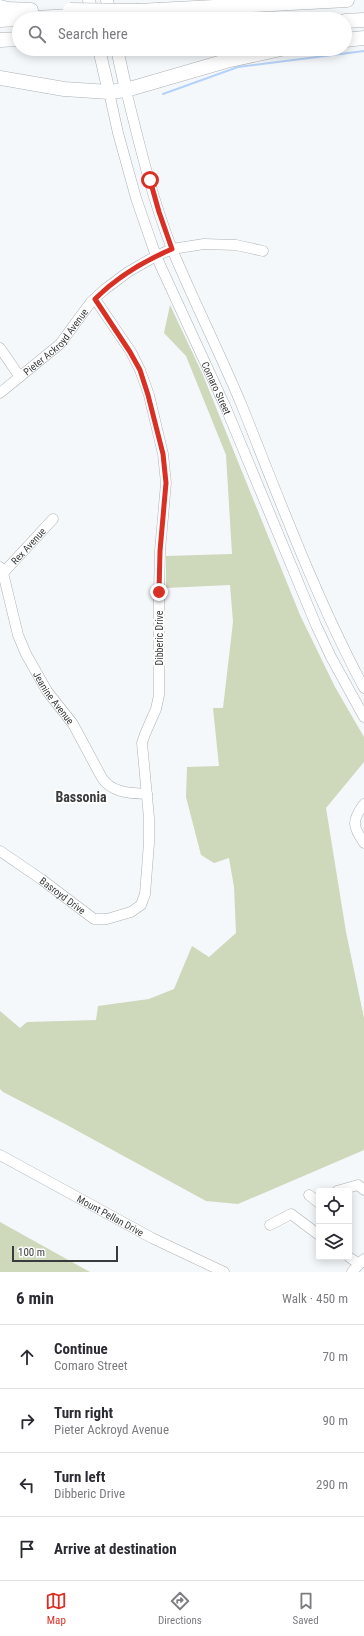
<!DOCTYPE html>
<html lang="en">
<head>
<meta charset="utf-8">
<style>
  :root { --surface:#fff; --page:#f2f2f3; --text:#2b2b33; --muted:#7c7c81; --line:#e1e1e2; --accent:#d93025 }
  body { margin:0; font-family:"Roboto Condensed",sans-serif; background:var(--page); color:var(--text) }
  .controls { position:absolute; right:12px; bottom:12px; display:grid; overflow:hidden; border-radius:4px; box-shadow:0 2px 10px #0003 }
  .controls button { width:36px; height:36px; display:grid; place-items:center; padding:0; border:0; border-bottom:1px solid var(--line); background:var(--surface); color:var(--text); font:20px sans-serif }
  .scale { position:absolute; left:12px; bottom:10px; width:106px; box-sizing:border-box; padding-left:4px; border:2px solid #3a3b3c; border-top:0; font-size:11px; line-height:14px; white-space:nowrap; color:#3a3b3c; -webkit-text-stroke:3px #fff; paint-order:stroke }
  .stop { position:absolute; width:12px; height:12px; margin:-9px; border:3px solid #d93025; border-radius:50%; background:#fff }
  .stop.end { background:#d93025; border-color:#fff; box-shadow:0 1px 4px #0008 }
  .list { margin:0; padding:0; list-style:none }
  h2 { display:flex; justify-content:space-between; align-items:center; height:52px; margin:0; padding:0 16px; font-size:17px }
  h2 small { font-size:13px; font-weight:400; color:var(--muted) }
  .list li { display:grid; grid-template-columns:26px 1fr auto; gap:12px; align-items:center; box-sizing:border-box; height:64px; padding:0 16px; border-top:1px solid var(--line) }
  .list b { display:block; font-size:15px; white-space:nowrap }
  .list p { margin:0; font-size:13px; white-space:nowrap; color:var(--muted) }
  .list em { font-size:13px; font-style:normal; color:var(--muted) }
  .icon { flex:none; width:22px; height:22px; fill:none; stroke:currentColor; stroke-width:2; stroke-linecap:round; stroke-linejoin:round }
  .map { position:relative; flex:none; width:364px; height:1272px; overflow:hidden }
  .search { position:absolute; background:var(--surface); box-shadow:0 2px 10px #0003; left:12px; right:12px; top:12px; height:44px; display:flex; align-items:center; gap:10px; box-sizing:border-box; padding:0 14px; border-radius:22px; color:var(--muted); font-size:15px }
  .sheet { height:308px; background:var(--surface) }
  nav { display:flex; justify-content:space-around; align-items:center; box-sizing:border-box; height:56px; border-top:1px solid var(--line); background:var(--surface); font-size:11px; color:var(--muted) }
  nav a { display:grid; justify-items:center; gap:2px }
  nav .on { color:var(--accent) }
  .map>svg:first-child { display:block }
</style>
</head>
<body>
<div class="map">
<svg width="364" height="1272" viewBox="0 0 364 1272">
  <rect width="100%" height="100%" fill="#f4f8fb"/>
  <path fill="#ced8ba" d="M170,305L203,375L300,615L335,687L364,737V762L326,808L346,932L364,1018V1150L238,1204L206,1201L65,1124L3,1092L0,1089V1011L20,1028L27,1022L96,1020L98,1006L149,999L174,989L192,946L209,957L236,933L234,887L229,858L214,863L201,855L186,797L187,767L219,766L213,708H223L233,622L230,585L166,588V556L232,554L226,455L186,356L164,333Z
    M0,1222L90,1272H0Z"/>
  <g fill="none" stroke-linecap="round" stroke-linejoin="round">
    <path stroke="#b6d2f8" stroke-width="2" d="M163,94L238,67L364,51"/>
    <g stroke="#adb1b4" stroke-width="11">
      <g id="minor">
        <path d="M126,90C139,143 152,198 172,249C194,302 220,353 242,406C280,501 316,598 364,688"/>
        <path id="s1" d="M109,92L118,133L136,198L156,256L226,408L316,625L331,657L364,717"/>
        <path d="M0,348L20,377"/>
        <path id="s2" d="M0,393L60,344L91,302L104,290L128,272L156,256L172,249L204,244L236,245L263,251"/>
        <path id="s3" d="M0,567L3,573L18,635L26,654L47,691L73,724L102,778C112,793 130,793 147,794"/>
        <path id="s4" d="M3,573L53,519"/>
        <path d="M364,804C351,821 353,827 364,843"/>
        <path id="s5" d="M0,851L41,879L94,919H107L131,912L141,905L145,894L149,843V818L142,743L145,734L156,709L159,695V592L160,551L166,483L163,454L149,395L140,370L131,352L95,299"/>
        <path id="s6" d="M0,1155L152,1238L224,1272"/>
        <path d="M337,1191L358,1185L364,1190"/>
        <path d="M309,1195L319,1203"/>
        <path d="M270,1225L291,1214L319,1235"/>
        <path d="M349,1257L359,1264"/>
        <path d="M352,1272L364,1259"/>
      </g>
    </g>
    <g stroke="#adb1b4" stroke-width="13">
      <path id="major" d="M89,0L93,19
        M107,0L111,19
        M99,49L109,92
        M117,49L126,90"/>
    </g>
    <g stroke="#adb1b4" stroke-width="15">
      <path id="highway" d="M0,7L8,9L31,10
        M138,11L347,0
        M0,20L71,16
        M345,21L364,20
        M0,40L19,39
        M345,40L364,38
        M0,78L64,89L109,92L126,90L226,61L281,49"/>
    </g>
    <use href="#minor" stroke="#fff" stroke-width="10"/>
    <use href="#major" stroke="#fff" stroke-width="12"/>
    <use href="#highway" stroke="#fff" stroke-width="14"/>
    <g stroke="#adb1b4" stroke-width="15" stroke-linecap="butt">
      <path id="highway-bridge" d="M70,10L138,11"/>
    </g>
    <use href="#highway-bridge" stroke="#fff" stroke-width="14"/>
  </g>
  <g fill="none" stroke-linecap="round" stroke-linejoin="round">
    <path stroke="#d93025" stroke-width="5" d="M150,180L159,212L172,249C144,261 117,277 95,299L130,352L140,370L148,395L163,454L166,483L160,551L159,592"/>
  </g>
  <g text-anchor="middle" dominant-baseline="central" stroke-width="4" stroke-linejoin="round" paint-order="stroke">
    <g font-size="10" fill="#3a3b3c" stroke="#fff">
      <text stroke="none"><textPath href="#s2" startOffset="76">Pieter Ackroyd Avenue</textPath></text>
      <text stroke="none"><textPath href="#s1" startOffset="316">Comaro Street</textPath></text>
      <text stroke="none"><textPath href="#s4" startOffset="37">Rex Avenue</textPath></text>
      <text transform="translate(159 638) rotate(-90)">Dibberic Drive</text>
      <text stroke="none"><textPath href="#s3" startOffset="143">Jeanine Avenue</textPath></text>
      <text stroke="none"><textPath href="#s5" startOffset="77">Basroyd Drive</textPath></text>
      <text stroke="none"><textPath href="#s6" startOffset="126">Mount Pellan Drive</textPath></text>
    </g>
    <g font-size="14" font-weight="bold" fill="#3a3b3c" stroke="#fff">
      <text x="81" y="797">Bassonia</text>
    </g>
  </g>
</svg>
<div class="controls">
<button><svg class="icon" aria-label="locate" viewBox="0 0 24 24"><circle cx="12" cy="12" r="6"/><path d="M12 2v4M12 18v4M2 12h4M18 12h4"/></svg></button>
<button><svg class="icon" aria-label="layers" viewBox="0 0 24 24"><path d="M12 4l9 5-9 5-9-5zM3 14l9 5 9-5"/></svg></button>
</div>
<div class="scale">100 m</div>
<div class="stop" style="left:150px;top:180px"></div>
<div class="stop end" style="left:159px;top:592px"></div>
<div class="search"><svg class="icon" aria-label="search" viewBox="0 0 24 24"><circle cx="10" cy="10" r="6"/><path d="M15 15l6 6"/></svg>Search here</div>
</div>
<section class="sheet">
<h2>6 min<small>Walk · 450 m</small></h2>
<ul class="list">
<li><svg class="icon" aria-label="ahead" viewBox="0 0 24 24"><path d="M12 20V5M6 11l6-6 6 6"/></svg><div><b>Continue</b><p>Comaro Street</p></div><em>70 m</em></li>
<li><svg class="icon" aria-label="right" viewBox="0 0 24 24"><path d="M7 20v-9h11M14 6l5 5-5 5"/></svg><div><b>Turn right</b><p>Pieter Ackroyd Avenue</p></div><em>90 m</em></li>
<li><svg class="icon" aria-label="left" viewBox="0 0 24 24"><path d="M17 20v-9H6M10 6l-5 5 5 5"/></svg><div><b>Turn left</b><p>Dibberic Drive</p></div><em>290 m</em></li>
<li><svg class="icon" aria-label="arrive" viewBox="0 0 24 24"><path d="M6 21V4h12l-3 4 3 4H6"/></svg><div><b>Arrive at destination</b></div></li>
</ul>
</section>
<nav>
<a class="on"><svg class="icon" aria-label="map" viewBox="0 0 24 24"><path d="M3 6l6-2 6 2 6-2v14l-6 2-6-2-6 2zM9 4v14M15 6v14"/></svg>Map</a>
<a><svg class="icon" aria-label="directions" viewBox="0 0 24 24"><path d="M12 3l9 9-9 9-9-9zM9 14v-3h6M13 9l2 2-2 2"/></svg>Directions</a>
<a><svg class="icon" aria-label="saved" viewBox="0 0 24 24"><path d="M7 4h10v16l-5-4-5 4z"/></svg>Saved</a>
</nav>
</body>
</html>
